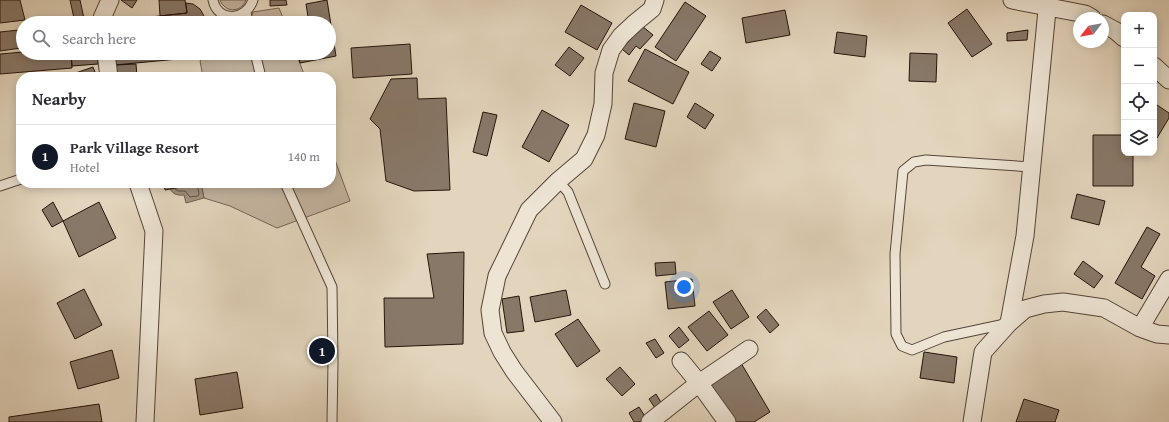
<!DOCTYPE html>
<html lang="en">
<head>
<meta charset="utf-8">
<style>
  :root { --surface:#fff; --page:#f2f2f3; --text:#2b2b33; --muted:#7c7c81; --line:#e1e1e2; --accent:#111827 }
  body { margin:0; font-family:"Gentium Book Plus",serif; background:var(--page); color:var(--text) }
  .controls { position:absolute; right:12px; top:12px; display:grid; overflow:hidden; border-radius:8px; box-shadow:0 2px 10px #0003 }
  .controls button { width:36px; height:36px; display:grid; place-items:center; padding:0; border:0; border-bottom:1px solid var(--line); background:var(--surface); color:var(--text); font:20px sans-serif }
  .compass { position:absolute; left:1073px; top:12px; width:36px; height:36px; border-radius:50%; background:var(--surface); box-shadow:0 2px 10px #0003; rotate:239deg }
  .you { position:absolute; left:684px; top:287px; width:14px; height:14px; margin:-10px; border:3px solid #fff; border-radius:50%; background:#1a73e8; box-shadow:0 0 0 6px #1a73e833 }
  .badge { display:grid; place-items:center; width:26px; height:26px; border-radius:50%; background:var(--accent); color:#fff; font-size:13px; font-weight:700 }
  .pin { position:absolute; translate:-50% -50%; border:2px solid #fff; box-shadow:0 1px 4px #0006 }
  .list { margin:0; padding:0; list-style:none }
  h2 { display:flex; justify-content:space-between; align-items:center; height:52px; margin:0; padding:0 16px; font-size:17px }
  h2 small { font-size:13px; font-weight:400; color:var(--muted) }
  .list li { display:grid; grid-template-columns:26px 1fr auto; gap:12px; align-items:center; box-sizing:border-box; height:64px; padding:0 16px; border-top:1px solid var(--line) }
  .list b { display:block; font-size:15px; white-space:nowrap }
  .list p { margin:0; font-size:13px; white-space:nowrap; color:var(--muted) }
  .list em { font-size:13px; font-style:normal; color:var(--muted) }
  .icon { flex:none; width:22px; height:22px; fill:none; stroke:currentColor; stroke-width:2; stroke-linecap:round; stroke-linejoin:round }
  .map { position:relative; flex:none; width:1169px; height:422px; overflow:hidden }
  .search { position:absolute; background:var(--surface); box-shadow:0 2px 10px #0003; left:16px; top:16px; width:320px; height:44px; display:flex; align-items:center; gap:10px; box-sizing:border-box; padding:0 14px; border-radius:22px; color:var(--muted); font-size:15px }
  .panel { position:absolute; background:var(--surface); box-shadow:0 2px 10px #0003; left:16px; top:72px; width:320px; height:116px; border-radius:16px }
  .map>svg:first-child { display:block }
</style>
</head>
<body>
<div class="map">
<svg width="1169" height="422" viewBox="0 0 1169 422">
  <rect width="100%" height="100%" fill="#e3d5bd"/>
  <filter id="stains"><feTurbulence type="fractalNoise" baseFrequency=".005" numOctaves="4"/><feColorMatrix values="0 0 0 0 .2 0 0 0 0 .09 0 0 0 0 .02 0 0 0 .5 -.17"/></filter>
  <radialGradient id="worn" r=".72"><stop offset=".6" stop-color="#630" stop-opacity="0"/><stop offset="1" stop-color="#630" stop-opacity=".3"/></radialGradient>
  <path fill="#c3b49f" stroke="#746455" d="M220,0H246C241,13 225,13 220,0Z
    M279,8L285,23H249L253,12Z
    M206,53H296L305,77H203L200,61Z
    M331,149L350,201L277,228L230,206L204,198L201,183H331Z"/>
  <path fill="#a39380" stroke="#716051" d="M169,183H201L204,198L186,203L184,195C174,196 170,192 169,183Z"/>
  <g fill="none" stroke-linecap="round" stroke-linejoin="round">
    <path stroke="#645446" stroke-width="1" d="M175,189L178,191H185L190,197L198,196L199,194L197,183"/>
  </g>
  <path fill="#887868" stroke="#26140b" d="M0,0H20L25,20L0,23Z
    M70,0H80L85,23H75Z
    M121,0H137L132,8Z
    M159,0H185L187,13L160,16Z
    M270,0H286L287,5L270,6Z
    M327,0L336,56L300,63L298,53H329V23H309L306,4Z
    M685,2L706,16L676,61L655,47Z
    M186,3L193,4L200,9L208,23H141V18L187,13Z
    M581,5L612,23L597,50L565,32Z
    M967,9L992,44L972,57L948,23Z
    M785,10L790,35L746,43L742,18Z
    M141,18V23H111V22Z
    M642,26L653,35L640,49L636,46L629,55L622,49Z
    M19,30L21,48L0,51V32Z
    M1028,30L1027,40L1007,41V33Z
    M837,32L867,36L865,57L834,53Z
    M410,44L412,74L353,78L351,48Z
    M569,47L584,58L570,76L555,65Z
    M645,49L689,72L673,104L628,81Z
    M710,51L721,58L712,71L701,64Z
    M23,52V53H71L72,68L0,74V54Z
    M71,53H97L98,64L72,66Z
    M114,53H177L178,59L115,65Z
    M177,53H202L192,58L178,59Z
    M910,53L937,54L936,82L909,81Z
    M136,64L137,77H117L115,65Z
    M93,67L97,77H64Z
    M417,78L418,99L446,98L450,190L414,191L386,181L380,129L370,119L391,79Z
    M634,103L665,111L656,147L625,139Z
    M695,103L714,115L705,129L687,117Z
    M1154,103L1169,113V118L1157,138L1154,136Z
    M542,110L569,125L549,162L522,147Z
    M483,112L497,115L487,156L473,152Z
    M1093,135H1124V153H1133V186H1093Z
    M164,183H180L181,187L165,190Z
    M1077,194L1105,201L1099,225L1071,218Z
    M53,202L63,221L52,227L42,210Z
    M99,202L116,238L79,257L63,221Z
    M1147,227L1160,234L1141,267L1155,276L1142,299L1115,283Z
    M464,252L463,344L385,347L384,298H434L427,254Z
    M1083,261L1103,276L1094,288L1074,274Z
    M675,262L676,274L656,276L655,263Z
    M692,279L695,306L668,309L665,282Z
    M84,289L102,325L75,339L57,303Z
    M566,290L571,315L535,322L530,297Z
    M732,290L749,317L731,329L713,302Z
    M519,296L524,331L507,333L502,299Z
    M766,309L779,325L770,333L757,317Z
    M709,311L728,335L707,351L688,327Z
    M578,319L600,351L577,367L555,334Z
    M679,327L689,340L679,348L669,336Z
    M655,339L664,353L656,358L646,343Z
    M112,350L119,378L78,389L70,362Z
    M924,352L957,357L954,383L920,378Z
    M741,363L770,412L754,422H731L709,384Z
    M620,367L635,384L622,396L606,379Z
    M237,372L243,408L200,415L195,379Z
    M656,394L662,404L655,408L649,399Z
    M1024,399L1059,410L1055,422H1016Z
    M99,404L102,422H9V417Z
    M639,407L646,418L639,422H634L629,413Z"/>
  <g fill="none" stroke-linecap="round" stroke-linejoin="round">
    <g stroke="#554438" stroke-width="11">
      <path id="lane" d="M213,0C218,23 246,21 253,0
        M246,12L248,23
        M255,53L261,77
        M558,181L568,192L605,284
        M285,183L332,287L333,362L332,422
        M0,186L21,179
        M1005,324L944,337L912,350L902,346L896,334L895,254L903,171L914,162L926,160L1032,167"/>
    </g>
    <g stroke="#554438" stroke-width="19">
      <path id="street" d="M1012,0L1085,14L1092,18
        M102,23V18L110,0
        M1103,24L1116,31L1124,38
        M106,53L109,77
        M1154,66L1169,80
        M138,183L154,231L145,422
        M1009,323L1025,236L1048,0
        M1140,328L1169,279
        M681,361L699,383L727,422
        M553,422L514,371L502,352L493,333L490,310L497,276L529,210L558,181L584,159L596,135L603,104L604,73L611,50L621,36L636,22L652,9L655,0
        M650,422L699,383L749,349
        M972,422L983,352L1009,323L1025,309L1044,304L1063,302L1104,308L1140,328L1157,334L1169,335"/>
    </g>
    <use href="#lane" stroke="#ede4d4" stroke-width="9"/>
    <use href="#street" stroke="#ede4d4" stroke-width="17"/>
  </g>
  <rect width="100%" height="100%" filter="url(#stains)"/>
  <rect width="100%" height="100%" fill="url(#worn)"/>
</svg>
<div class="controls">
<button>+</button>
<button>−</button>
<button><svg class="icon" aria-label="locate" viewBox="0 0 24 24"><circle cx="12" cy="12" r="6"/><path d="M12 2v4M12 18v4M2 12h4M18 12h4"/></svg></button>
<button><svg class="icon" aria-label="layers" viewBox="0 0 24 24"><path d="M12 4l9 5-9 5-9-5zM3 14l9 5 9-5"/></svg></button>
</div>
<svg class="compass" viewBox="-18 -18 36 36"><path d="M0-13l5 13h-10z" fill="#e53935"/><path d="M0 13l5-13h-10z" fill="#7c7c81"/></svg>
<div class="you"></div>
<div class="pin badge" style="left:322px;top:351px">1</div>
<div class="search"><svg class="icon" aria-label="search" viewBox="0 0 24 24"><circle cx="10" cy="10" r="6"/><path d="M15 15l6 6"/></svg>Search here</div>
<section class="panel">
<h2>Nearby<small></small></h2>
<ul class="list">
<li><span class="badge">1</span><div><b>Park Village Resort</b><p>Hotel</p></div><em>140 m</em></li>
</ul>
</section>
</div>
</body>
</html>
